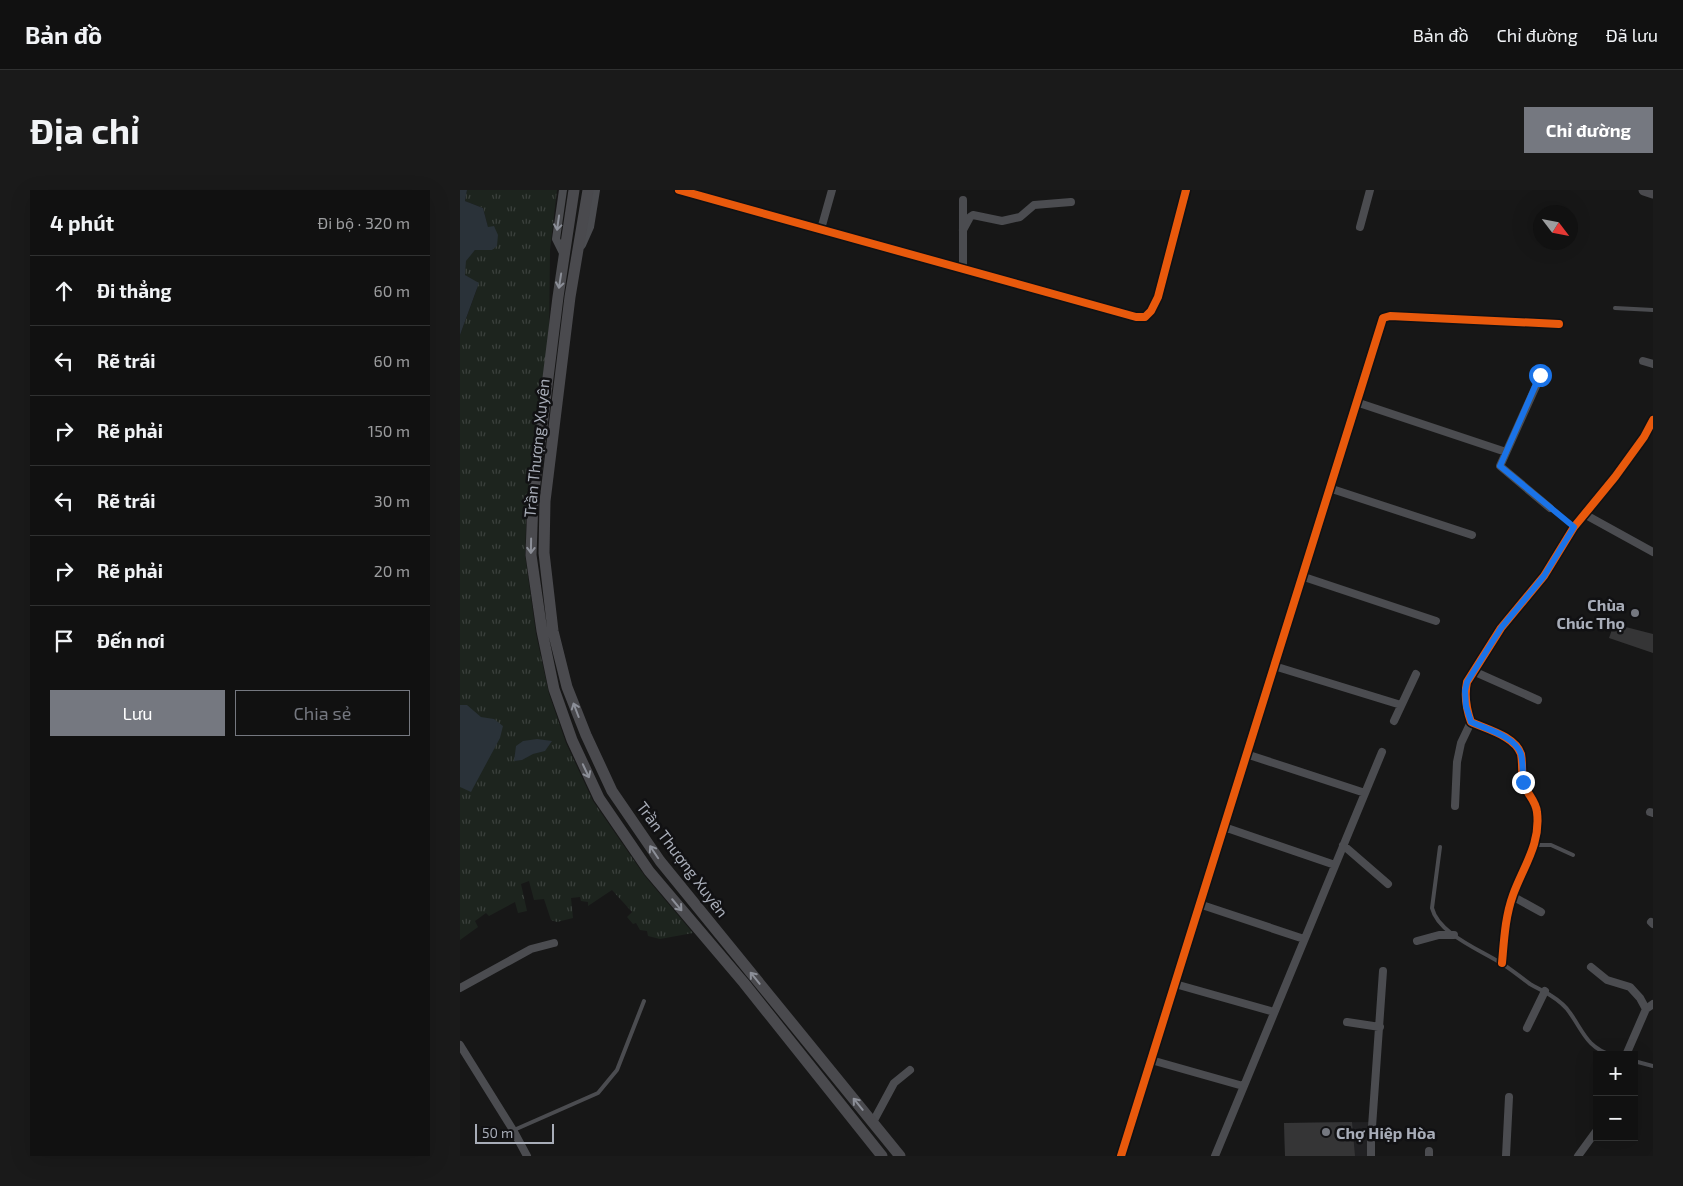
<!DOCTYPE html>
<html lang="vi">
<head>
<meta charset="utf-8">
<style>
  :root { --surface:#111; --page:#1a1a1a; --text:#f1f3f6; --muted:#9c9d9f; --line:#303131; --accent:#757880 }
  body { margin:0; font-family:"Exo 2",sans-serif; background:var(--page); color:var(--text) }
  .controls { position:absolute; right:15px; bottom:15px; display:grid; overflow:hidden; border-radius:0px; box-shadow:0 5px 20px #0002 }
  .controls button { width:45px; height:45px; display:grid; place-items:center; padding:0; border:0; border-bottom:1px solid var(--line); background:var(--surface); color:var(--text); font:25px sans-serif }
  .compass { position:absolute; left:1073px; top:15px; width:45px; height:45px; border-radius:50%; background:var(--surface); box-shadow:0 5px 20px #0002; rotate:122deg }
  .scale { position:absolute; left:15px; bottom:12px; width:79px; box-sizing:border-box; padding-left:5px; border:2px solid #a8adb8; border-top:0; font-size:14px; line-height:18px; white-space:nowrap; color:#a8adb8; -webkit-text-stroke:4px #111113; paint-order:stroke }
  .stop { position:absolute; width:15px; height:15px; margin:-11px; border:4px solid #1a73e8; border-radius:50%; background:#fff }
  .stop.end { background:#1a73e8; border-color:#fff; box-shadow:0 1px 5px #0008 }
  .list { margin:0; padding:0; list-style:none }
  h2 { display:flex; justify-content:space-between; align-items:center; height:65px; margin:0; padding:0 20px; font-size:21px }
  h2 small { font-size:16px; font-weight:400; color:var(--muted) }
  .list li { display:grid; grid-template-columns:32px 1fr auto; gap:15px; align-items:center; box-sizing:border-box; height:70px; padding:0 20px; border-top:1px solid var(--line) }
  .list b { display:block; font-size:19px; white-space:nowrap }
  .list em { font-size:16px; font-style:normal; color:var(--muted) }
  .actions { display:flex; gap:10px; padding:15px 20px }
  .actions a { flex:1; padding:11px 0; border:1px solid var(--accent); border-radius:0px; text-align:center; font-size:18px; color:var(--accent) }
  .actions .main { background:var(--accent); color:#fff }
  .icon { flex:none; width:28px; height:28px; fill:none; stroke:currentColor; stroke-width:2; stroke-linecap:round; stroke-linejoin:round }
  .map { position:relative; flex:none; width:1193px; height:966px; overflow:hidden; border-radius:0px }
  header { display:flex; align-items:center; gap:30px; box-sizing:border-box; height:70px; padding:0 25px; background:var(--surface); border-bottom:1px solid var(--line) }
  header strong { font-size:24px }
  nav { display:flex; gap:28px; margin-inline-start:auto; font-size:18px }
  .intro { display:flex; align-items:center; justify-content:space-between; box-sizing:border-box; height:120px; padding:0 30px }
  h1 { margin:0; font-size:35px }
  .button { padding:12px 22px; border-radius:0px; background:var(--accent); color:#fff; font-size:18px; font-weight:700 }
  main { display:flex; gap:30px; padding:0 30px }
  aside { flex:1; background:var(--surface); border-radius:0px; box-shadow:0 5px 20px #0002 }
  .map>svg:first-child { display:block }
</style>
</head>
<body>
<header>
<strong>Bản đồ</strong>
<nav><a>Bản đồ</a><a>Chỉ đường</a><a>Đã lưu</a></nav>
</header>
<div class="intro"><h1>Địa chỉ</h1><a class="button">Chỉ đường</a></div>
<main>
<aside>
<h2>4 phút<small>Đi bộ · 320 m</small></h2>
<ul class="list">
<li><svg class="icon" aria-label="ahead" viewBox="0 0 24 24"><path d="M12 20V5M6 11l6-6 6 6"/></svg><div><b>Đi thẳng</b></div><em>60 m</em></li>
<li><svg class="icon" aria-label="left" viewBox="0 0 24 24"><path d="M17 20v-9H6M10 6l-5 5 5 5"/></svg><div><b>Rẽ trái</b></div><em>60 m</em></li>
<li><svg class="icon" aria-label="right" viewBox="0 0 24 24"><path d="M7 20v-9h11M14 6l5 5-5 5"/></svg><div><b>Rẽ phải</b></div><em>150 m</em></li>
<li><svg class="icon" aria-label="left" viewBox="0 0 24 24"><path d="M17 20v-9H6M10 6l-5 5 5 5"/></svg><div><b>Rẽ trái</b></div><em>30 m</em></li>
<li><svg class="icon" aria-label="right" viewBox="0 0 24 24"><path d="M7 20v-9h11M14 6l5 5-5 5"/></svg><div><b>Rẽ phải</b></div><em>20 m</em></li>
<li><svg class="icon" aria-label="arrive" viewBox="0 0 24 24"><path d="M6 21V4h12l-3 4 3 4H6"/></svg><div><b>Đến nơi</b></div></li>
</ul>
<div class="actions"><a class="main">Lưu</a><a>Chia sẻ</a></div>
</aside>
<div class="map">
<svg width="1193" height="966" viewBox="0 0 1193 966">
  <defs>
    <pattern id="grass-tufts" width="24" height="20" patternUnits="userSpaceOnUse" patternTransform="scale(1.25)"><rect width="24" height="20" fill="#1d241e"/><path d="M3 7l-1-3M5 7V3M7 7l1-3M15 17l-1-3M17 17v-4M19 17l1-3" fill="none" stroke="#3b413d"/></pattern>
  </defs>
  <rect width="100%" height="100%" fill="#171717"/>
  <path fill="#212123" d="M909,932L908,966H825L824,933Z"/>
  <path fill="url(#grass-tufts)" d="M7,0H97L90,60L89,149L67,308L65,365L76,444L89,504L106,553L133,611L184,685L233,743L200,749L188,746L187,741L180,740L176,733L173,734L167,727L172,722L152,700L128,716V712L121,711L120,707L111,708L113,728L97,732L91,730L84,709L74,710L69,691L61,694L67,721L58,723L55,712L29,726L26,723L15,731L18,737L0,750V145L17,99L11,90L5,85V71L15,60L22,59L28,37L23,18L5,11Z"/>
  <path fill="#2a3239" d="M0,0H7L5,11L23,18L28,37L34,36L38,45L37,56L32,60H15L6,71L5,85L19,93L0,145Z
    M0,515H7L21,527L34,529L43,536L40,548L11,602L0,597Z
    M77,549L92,551L85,561L73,564L62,570L54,571L56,556L63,551Z"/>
  <path fill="#353536" d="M1154,434L1193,444V463L1149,448Z
    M892,932L895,966H825L824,933Z"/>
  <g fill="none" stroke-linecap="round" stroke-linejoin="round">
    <path stroke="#4b4c50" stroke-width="4" d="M1155,118L1193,120
      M1090,318L1114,337
      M1075,655H1091L1113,665
      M980,657L972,718C978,743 1018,759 1039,772C1050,778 1060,787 1070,794C1077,798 1084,801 1090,805C1098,810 1105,815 1110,823C1123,841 1127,858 1152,865
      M1174,871L1193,876
      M54,940L138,903L157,880L184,811"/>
    <path stroke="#4b4c50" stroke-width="8" d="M103,0L96,49L104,65
      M219,0L676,127H685L691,121L698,107L726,0
      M900,37L910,0
      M361,39L372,0
      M503,40L510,27L513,25L542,31L560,27L574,15L611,12
      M122,55L130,37L136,0
      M503,78V10
      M1183,171L1193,174
      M1081,185L1040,276L1090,318
      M896,212L1046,262
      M869,298L1012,345
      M1124,324L1193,362
      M841,386L976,431
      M814,476L941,515
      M1013,481L1078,510
      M934,531L956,484
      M786,564L905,603
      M995,616L997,572L1001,553L1011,532
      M1190,622L1193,623
      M764,637L875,675
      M883,655L928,694
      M1052,706L1081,722
      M739,714L844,749
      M1191,732L1193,734
      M957,751L979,745H994
      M1042,773C1044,751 1045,727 1053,705C1063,677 1081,654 1077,622C1076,611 1068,605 1064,595C1061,585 1063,574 1061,564C1055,546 1026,539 1011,532C1006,518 1004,506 1007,492L1041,438L1084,386L1114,337L1155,287L1184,247L1193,230
      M1131,777L1147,790L1170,797L1180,808L1186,819
      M715,794L814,822
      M0,798L71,759L94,753
      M887,832L920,837
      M1067,838L1085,801
      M0,855L53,940L67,966
      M1166,865L1186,819L1193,814
      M691,870L783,896
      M413,932L434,893L450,880
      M661,966L923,128L930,126L1099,134
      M755,966L922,562
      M911,966V951L923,781
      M969,966V961
      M1046,966L1049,907
      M1118,966L1137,940"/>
    <path stroke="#4a4a4e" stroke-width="11" d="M114,0L98,107L73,309L71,365L82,441L94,499L112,550L139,608L189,681L284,793L422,966
      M128,0L110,107L85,311L84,363L93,441L107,497L126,545L152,601L200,671L440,966
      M1184,0L1193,3"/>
    <g stroke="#111113" stroke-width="11">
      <path id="cycleway" d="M219,0L676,127H685L691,121L698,107L726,0
        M1042,773C1044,751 1045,727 1053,705C1063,677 1081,654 1077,622C1076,611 1068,605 1064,595C1061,585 1063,574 1061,564C1055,546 1026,539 1011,532C1006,518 1004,506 1007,492L1041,438L1084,386L1114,337L1155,287L1184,247L1193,230
        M661,966L923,128L930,126L1099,134"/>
    </g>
    <use href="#cycleway" stroke="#e8590c" stroke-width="8"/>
  </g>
  <defs><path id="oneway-shaft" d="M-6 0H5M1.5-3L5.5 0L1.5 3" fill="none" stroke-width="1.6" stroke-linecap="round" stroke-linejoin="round" transform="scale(1.25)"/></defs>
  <use stroke="#8c9099" href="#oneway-shaft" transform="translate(98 33) rotate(98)"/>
  <g stroke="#8c8f98">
    <use href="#oneway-shaft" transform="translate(100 91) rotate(99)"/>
    <use href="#oneway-shaft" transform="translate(71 356) rotate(91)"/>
    <use href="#oneway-shaft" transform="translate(116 520) rotate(-111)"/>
    <use href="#oneway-shaft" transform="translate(126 581) rotate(65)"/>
    <use href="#oneway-shaft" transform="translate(194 662) rotate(-124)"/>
    <use href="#oneway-shaft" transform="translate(217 715) rotate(50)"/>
    <use href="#oneway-shaft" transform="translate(295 788) rotate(-129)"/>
    <use href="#oneway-shaft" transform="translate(398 914) rotate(-129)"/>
  </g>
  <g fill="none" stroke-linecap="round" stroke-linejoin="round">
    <path stroke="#1a73e8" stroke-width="6" d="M1063,592C1063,583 1063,572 1061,564C1055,546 1026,539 1011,532L1006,516L1005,501L1007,492L1041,438L1084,386L1114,337L1040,276L1080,185"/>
  </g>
  <g fill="#757880" stroke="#111113" stroke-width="2">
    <circle cx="1175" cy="423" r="5"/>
    <circle cx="866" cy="942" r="5"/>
  </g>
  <g text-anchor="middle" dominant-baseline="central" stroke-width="5" stroke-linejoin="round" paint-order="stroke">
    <g font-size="16" fill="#a8adb8" stroke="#111113">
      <text transform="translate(76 258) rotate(-84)">Trần Thượng Xuyên</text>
      <text transform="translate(223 669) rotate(53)">Trần Thượng Xuyên</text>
    </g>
    <g font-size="16" font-weight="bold" fill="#a8adb8" stroke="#111113" text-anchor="end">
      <text x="1165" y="414">Chùa<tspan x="1165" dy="18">Chúc Thọ</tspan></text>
      <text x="876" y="942" text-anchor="start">Chợ Hiệp Hòa</text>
    </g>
  </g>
</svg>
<div class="controls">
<button>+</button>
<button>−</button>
</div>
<svg class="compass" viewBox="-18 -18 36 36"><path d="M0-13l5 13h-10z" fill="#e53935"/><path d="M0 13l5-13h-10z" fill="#9c9d9f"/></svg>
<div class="scale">50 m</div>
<div class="stop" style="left:1080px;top:185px"></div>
<div class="stop end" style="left:1063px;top:592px"></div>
</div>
</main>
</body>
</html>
